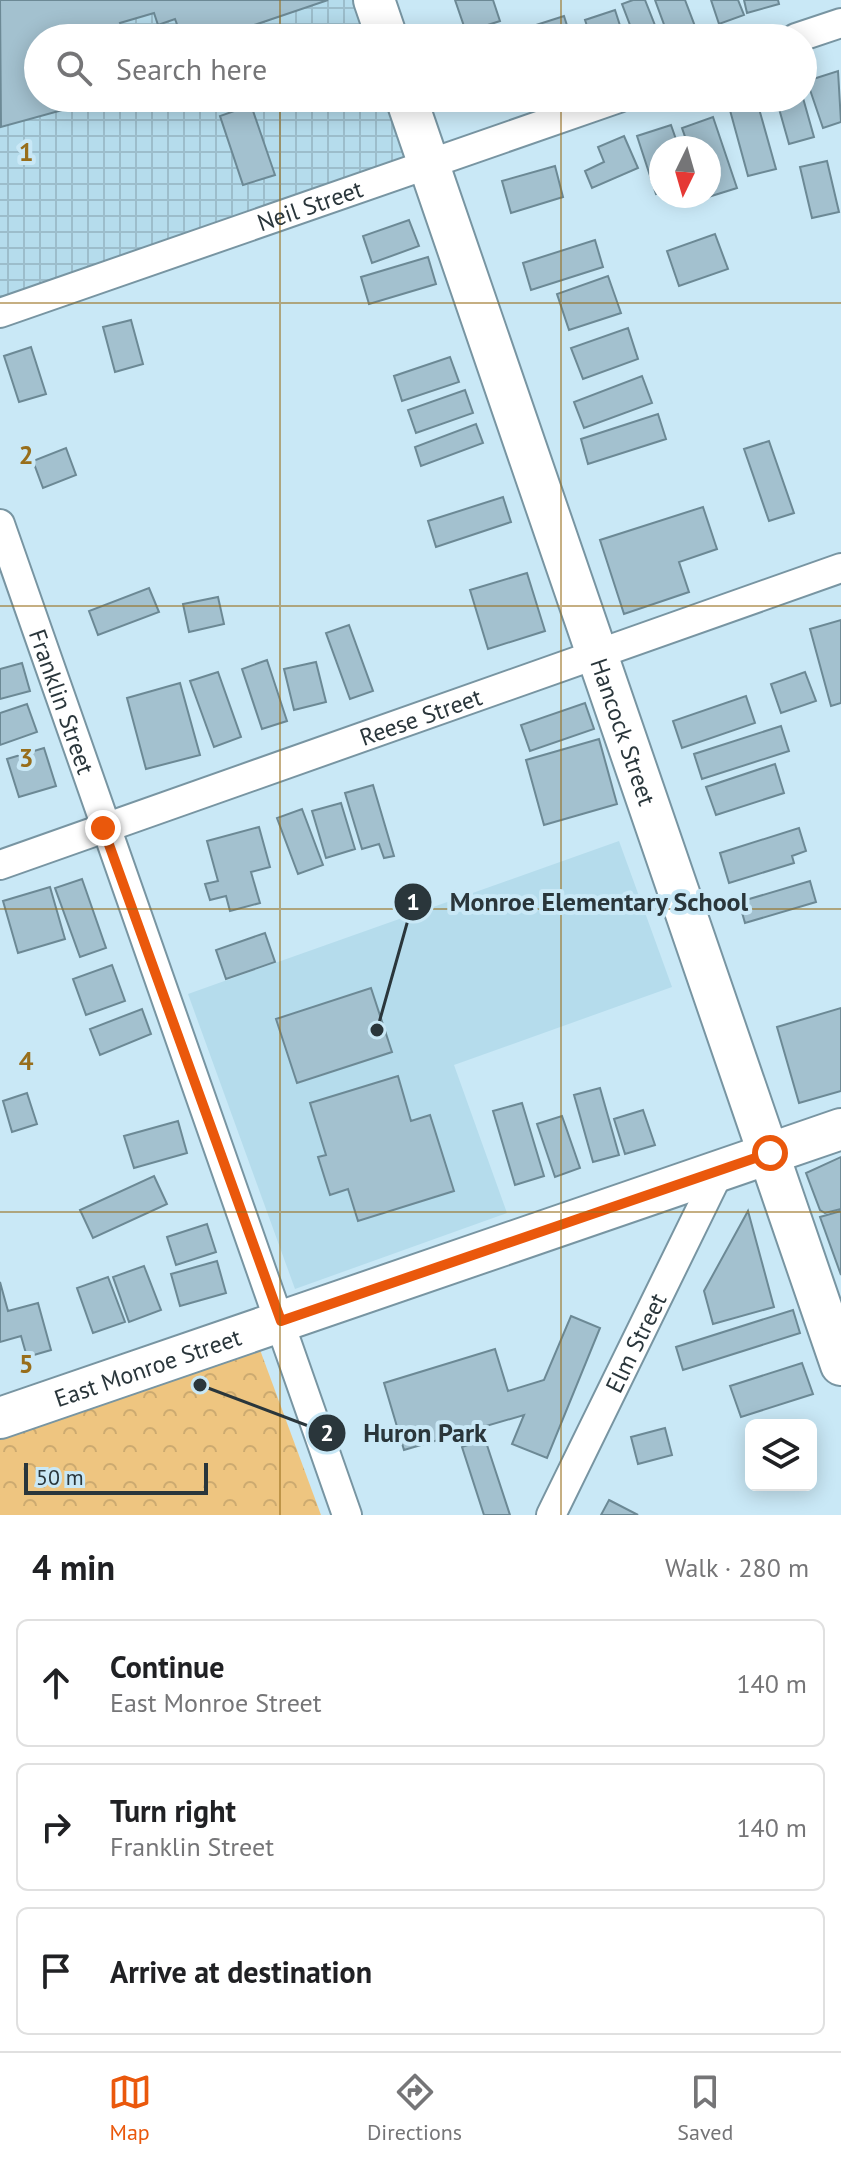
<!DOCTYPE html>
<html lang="en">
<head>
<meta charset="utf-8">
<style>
  :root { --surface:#fff; --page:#f6f6f6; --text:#202124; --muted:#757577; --line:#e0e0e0; --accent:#ea580c }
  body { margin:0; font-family:"PT Sans",sans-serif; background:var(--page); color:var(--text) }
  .controls { position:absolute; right:24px; bottom:24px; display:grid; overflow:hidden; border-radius:12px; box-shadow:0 4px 20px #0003 }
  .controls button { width:72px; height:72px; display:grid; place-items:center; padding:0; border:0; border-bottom:2px solid var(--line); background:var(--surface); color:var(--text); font:40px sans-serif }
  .compass { position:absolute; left:649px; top:136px; width:72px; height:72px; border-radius:50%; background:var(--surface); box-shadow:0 4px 20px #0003; rotate:185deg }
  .scale { position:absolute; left:24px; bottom:20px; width:184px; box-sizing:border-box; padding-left:8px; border:4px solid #2a363b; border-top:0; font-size:22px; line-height:28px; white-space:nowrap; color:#2a363b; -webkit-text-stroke:6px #c9e8f6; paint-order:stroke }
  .stop { position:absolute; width:24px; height:24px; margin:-18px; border:6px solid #ea580c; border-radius:50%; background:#fff }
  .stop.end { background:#ea580c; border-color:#fff; box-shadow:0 2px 8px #0008 }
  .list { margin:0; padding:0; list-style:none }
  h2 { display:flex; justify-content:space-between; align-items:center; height:104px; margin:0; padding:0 32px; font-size:34px }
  h2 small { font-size:26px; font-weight:400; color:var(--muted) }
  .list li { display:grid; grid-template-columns:52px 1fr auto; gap:24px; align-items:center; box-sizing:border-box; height:128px; margin:0 16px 16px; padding:0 16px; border:2px solid var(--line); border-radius:12px }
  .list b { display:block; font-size:30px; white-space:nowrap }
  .list p { margin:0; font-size:26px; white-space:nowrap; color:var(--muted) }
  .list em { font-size:26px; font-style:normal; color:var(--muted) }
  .icon { flex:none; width:44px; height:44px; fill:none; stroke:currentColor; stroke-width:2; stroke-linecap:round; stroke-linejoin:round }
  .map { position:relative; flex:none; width:841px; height:1515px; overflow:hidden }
  .search { position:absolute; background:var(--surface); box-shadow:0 4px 20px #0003; left:24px; right:24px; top:24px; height:88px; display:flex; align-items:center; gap:20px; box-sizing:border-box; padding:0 28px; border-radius:44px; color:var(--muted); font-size:30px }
  .sheet { height:536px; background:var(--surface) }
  nav { display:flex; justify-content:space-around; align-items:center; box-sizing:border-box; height:112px; border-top:2px solid var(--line); background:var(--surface); font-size:22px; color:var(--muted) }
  nav a { display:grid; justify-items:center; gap:4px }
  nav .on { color:var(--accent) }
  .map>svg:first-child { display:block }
</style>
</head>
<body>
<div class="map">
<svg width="841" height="1515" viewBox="0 0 841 1515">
  <defs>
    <pattern id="industrial-grid" width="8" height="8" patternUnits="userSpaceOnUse" patternTransform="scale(2)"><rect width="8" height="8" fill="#b5dcec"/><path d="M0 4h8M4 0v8" fill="none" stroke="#9cbdcb"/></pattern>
    <pattern id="forest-crowns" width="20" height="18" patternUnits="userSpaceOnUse" patternTransform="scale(2)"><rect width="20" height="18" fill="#eec580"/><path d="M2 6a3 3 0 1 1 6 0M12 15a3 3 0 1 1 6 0" fill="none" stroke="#ccaa70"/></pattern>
  </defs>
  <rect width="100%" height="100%" fill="#c9e8f6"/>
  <path fill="#b5dcec" d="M619,841L672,987L454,1065L507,1213L295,1289L188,994Z"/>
  <path fill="url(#industrial-grid)" d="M0,0H374L387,38H38V98H406L427,163L0,313Z"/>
  <path fill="url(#forest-crowns)" d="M256,1339L321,1515H0V1432Z"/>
  <path fill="#a3c1cf" stroke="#6c8995" stroke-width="2" d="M0,0H328L216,38H182L175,19L158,25L154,13L120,23L126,38H38V98H106L1,127Z
    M455,0H493L500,21L466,32Z
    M633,0H645L660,38H635L622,4Z
    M655,0H685L696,29L669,38Z
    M711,0H738L744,15L719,24Z
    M744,0H778L779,4L747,13Z
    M615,10L624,38H591L585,20Z
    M564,16L571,38H534L530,27Z
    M838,71L841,122L823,128L807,81Z
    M465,98H512V99L468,110Z
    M747,98H756L776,169L748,176L728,103Z
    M776,98H803L814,137L789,144Z
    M251,105L275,175L243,185L220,116Z
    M713,117L737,188L705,198L709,196V148H689L682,128Z
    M671,125L679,148H661V193L656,194L637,136Z
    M624,136L638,168L592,188L585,171L604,162L598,147Z
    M827,161L839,212L812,218L800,167Z
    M555,166L563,197L511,213L502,181Z
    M409,220L419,246L372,263L363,236Z
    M715,234L728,269L679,286L667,251Z
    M595,240L603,267L531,290L523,263Z
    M428,257L436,284L369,304L361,277Z
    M608,276L621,313L569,330L557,294Z
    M131,320L143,364L115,372L103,327Z
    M628,328L638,359L583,379L571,348Z
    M31,347L46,394L19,402L4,356Z
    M450,357L459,382L402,401L394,376Z
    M642,376L652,403L584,428L574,402Z
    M465,390L473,413L416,433L408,410Z
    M658,414L666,439L588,464L581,439Z
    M476,424L483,443L421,466L415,447Z
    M769,441L794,513L769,521L744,449Z
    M66,448L76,475L43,488L33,461Z
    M503,497L511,522L436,547L428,521Z
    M703,507L717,549L679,562L689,592L624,614L600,540Z
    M527,573L545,631L488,649L470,590Z
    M149,588L159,612L98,635L89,611Z
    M218,597L224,624L189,632L183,604Z
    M841,620V703L831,706L810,629Z
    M349,625L373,691L350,699L326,633Z
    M267,660L287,721L262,729L242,669Z
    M316,662L326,702L294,710L284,669Z
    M22,663L30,691L0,699V669Z
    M218,672L241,737L214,747L190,681Z
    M805,672L816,701L781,713L771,684Z
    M180,683L200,755L146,769L127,698Z
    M746,696L755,723L682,748L673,721Z
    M585,703L594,729L530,751L521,725Z
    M27,704L37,732L0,745V713Z
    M781,726L789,751L702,779L694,754Z
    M599,739L617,804L544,825L526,760Z
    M44,748L56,786L19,797L7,759Z
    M775,764L784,793L716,815L706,787Z
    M373,785L394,856L384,858L379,844L362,849L345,793Z
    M341,803L355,849L326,858L312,811Z
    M302,809L323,865L298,874L277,818Z
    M259,827L270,867L251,872L260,903L230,911L226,896L210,900L205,884L218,881L207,841Z
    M799,828L806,851L792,856L794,863L729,883L720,853Z
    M82,879L106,948L80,957L55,888Z
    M810,881L816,902L745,923L739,902Z
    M50,887L65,939L18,953L3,901Z
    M265,933L275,962L226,979L216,950Z
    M112,965L125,1001L86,1015L73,979Z
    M371,988L392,1052L297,1083L276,1019Z
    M841,1008V1091L799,1103L777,1027Z
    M142,1009L151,1034L100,1055L90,1029Z
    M398,1076L411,1121L430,1115L454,1191L358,1221L348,1189L330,1195L318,1157L326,1155L310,1103Z
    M600,1088L619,1155L593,1162L574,1095Z
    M27,1093L37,1124L12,1132L3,1101Z
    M522,1103L544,1176L515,1185L493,1111Z
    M643,1110L655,1145L625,1154L614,1119Z
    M562,1116L580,1168L555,1177L537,1124Z
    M178,1121L187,1153L134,1168L124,1136Z
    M841,1157V1209L825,1213L820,1210L806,1173Z
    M154,1176L167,1204L93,1238L80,1210Z
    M748,1211L774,1307L713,1324L704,1291Z
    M841,1211V1275L820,1217Z
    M207,1224L216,1252L176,1265L167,1237Z
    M217,1261L226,1293L180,1306L171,1274Z
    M144,1266L161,1310L129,1322L113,1277Z
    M108,1277L125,1322L93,1333L77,1288Z
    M0,1282L8,1311L38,1303L51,1350L27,1357L21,1336L0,1342Z
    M793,1310L800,1333L683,1370L676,1347Z
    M571,1316L600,1328L547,1458L512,1444L524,1415L404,1450L384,1383L495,1349L508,1391L544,1380Z
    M802,1363L813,1394L741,1417L730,1386Z
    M665,1428L672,1455L638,1464L631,1437Z
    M485,1439L510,1515H484L462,1447Z
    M609,1500L638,1515H601Z"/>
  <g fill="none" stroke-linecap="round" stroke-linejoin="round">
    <g stroke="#7895a2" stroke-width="32">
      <g id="street">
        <path d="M796,38L841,23"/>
        <path id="s1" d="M0,313L619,98"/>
        <path id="s2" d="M0,524L347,1515"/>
        <path id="s3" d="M0,865L841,568"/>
        <path id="s4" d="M551,1515L720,1170"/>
      </g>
    </g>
    <g stroke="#7895a2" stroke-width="44">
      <g id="secondary">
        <path d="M374,0L387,38"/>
        <path id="s5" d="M406,98L841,1365"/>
        <path id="s6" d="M0,1418L841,1129"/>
      </g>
    </g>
    <use href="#street" stroke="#fff" stroke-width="28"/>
    <use href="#secondary" stroke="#fff" stroke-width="40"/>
  </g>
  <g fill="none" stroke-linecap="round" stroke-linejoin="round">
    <path stroke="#ea580c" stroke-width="10" d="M103,828L281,1321L770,1153"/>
  </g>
  <path fill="none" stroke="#986e1b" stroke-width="2" stroke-opacity="0.55" d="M280,0V38M561,0V38M280,98V1515M561,98V1515M0,303H841M0,606H841M0,909H841M0,1212H841"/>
  <g text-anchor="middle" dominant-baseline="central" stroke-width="8" stroke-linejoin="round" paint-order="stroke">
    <g font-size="24" fill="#2a363b" stroke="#c9e8f6">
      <text stroke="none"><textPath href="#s1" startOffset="328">Neil Street</textPath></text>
      <text stroke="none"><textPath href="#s2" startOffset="188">Franklin Street</textPath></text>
      <text stroke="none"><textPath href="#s3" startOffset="446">Reese Street</textPath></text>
      <text stroke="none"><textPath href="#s5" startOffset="670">Hancock Street</textPath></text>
      <text stroke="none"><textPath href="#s4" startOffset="192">Elm Street</textPath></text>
      <text stroke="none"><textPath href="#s6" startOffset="156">East Monroe Street</textPath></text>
    </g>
  </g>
  <g font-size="26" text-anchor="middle" font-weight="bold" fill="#986e1b" stroke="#c9e8f6" stroke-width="8" stroke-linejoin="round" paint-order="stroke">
    <text x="26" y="161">1</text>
    <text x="26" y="464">2</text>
    <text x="26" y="767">3</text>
    <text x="26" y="1070">4</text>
    <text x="26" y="1373">5</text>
  </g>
  <path fill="none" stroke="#2a363b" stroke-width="3" d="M377 1030L413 902M200 1385L327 1433"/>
  <g fill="#2a363b" stroke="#c9e8f6" stroke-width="3">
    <circle cx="377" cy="1030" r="8"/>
    <circle cx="200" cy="1385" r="8"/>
    <circle cx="413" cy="902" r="20"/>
    <circle cx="327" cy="1433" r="20"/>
  </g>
  <g font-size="24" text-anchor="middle" font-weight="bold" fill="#fff">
    <text x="413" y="910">1</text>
    <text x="327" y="1441">2</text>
  </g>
  <g font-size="26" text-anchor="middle" font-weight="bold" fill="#2a363b" stroke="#c9e8f6" stroke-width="8" stroke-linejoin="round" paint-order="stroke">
    <text x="599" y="911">Monroe Elementary School</text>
    <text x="425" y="1442">Huron Park</text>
  </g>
</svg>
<div class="controls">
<button><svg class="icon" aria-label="layers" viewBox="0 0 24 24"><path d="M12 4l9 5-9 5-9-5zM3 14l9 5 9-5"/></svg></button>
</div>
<svg class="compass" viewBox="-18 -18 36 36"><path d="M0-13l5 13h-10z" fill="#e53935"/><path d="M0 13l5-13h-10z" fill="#757577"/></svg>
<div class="scale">50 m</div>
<div class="stop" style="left:770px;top:1153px"></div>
<div class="stop end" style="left:103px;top:828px"></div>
<div class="search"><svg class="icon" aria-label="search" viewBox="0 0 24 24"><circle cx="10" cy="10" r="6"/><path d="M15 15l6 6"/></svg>Search here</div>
</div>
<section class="sheet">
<h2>4 min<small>Walk · 280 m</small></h2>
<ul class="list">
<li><svg class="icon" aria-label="ahead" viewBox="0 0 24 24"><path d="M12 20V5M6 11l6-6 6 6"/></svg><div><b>Continue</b><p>East Monroe Street</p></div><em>140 m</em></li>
<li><svg class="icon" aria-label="right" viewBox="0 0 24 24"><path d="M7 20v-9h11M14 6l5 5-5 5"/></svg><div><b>Turn right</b><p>Franklin Street</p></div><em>140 m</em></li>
<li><svg class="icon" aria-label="arrive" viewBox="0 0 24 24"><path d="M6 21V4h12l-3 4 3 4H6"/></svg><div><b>Arrive at destination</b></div></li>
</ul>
</section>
<nav>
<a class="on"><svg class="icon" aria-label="map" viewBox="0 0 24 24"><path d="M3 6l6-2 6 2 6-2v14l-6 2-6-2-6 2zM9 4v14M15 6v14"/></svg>Map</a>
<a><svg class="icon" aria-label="directions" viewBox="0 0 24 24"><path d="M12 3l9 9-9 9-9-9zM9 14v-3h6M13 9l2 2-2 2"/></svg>Directions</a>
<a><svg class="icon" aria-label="saved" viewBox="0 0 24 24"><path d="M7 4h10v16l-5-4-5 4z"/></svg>Saved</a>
</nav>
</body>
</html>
